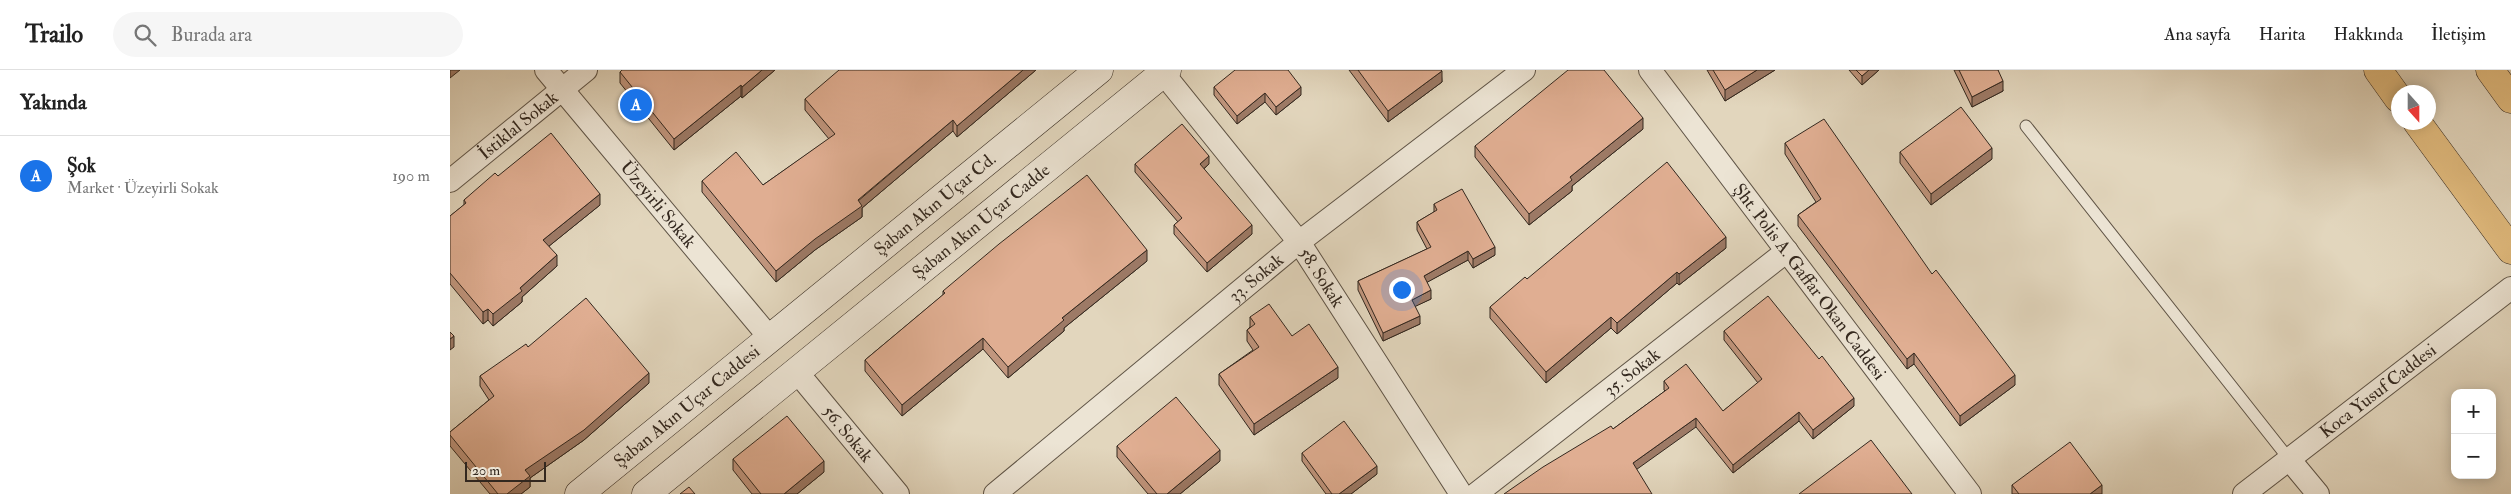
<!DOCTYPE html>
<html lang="tr">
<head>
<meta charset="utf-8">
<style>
  :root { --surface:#fff; --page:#f6f6f6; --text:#222; --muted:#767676; --line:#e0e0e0; --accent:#1a73e8 }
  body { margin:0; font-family:"IM FELL Double Pica",serif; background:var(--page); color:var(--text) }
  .controls { position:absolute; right:15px; bottom:15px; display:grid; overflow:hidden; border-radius:10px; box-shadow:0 2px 12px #0003 }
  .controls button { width:45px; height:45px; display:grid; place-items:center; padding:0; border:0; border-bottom:1px solid var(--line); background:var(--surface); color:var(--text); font:25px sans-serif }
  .compass { position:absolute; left:1941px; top:15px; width:45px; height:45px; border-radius:50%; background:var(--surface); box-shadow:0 2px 12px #0003; rotate:159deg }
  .scale { position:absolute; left:15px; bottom:12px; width:81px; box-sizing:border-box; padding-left:5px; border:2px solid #33281f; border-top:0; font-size:14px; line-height:18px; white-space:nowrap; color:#33281f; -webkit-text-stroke:4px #ece4d4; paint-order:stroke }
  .you { position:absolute; left:951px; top:219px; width:18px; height:18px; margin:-12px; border:4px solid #fff; border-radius:50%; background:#1a73e8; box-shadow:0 0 0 8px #1a73e833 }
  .badge { display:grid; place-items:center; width:32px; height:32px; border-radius:50%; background:var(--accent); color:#fff; font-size:16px; font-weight:700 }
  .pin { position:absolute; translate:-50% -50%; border:2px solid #fff; box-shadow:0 1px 5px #0006 }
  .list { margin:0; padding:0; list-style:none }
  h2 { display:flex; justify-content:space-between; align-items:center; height:65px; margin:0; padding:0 20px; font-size:21px }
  h2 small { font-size:16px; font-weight:400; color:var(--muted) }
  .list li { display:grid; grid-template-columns:32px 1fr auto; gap:15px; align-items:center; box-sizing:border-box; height:80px; padding:0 20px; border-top:1px solid var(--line) }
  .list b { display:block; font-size:19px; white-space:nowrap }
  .list p { margin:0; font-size:16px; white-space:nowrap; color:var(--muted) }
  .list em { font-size:16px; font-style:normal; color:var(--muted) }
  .icon { flex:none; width:28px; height:28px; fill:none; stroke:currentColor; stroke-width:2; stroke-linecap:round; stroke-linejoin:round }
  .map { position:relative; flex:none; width:2061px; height:424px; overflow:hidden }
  header { display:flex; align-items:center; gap:30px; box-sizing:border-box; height:70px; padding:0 25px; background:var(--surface); border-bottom:1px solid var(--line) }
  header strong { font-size:24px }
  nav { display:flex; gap:28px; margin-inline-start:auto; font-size:18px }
  .search { width:350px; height:45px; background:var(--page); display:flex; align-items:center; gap:12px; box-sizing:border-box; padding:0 18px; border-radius:28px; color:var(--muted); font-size:19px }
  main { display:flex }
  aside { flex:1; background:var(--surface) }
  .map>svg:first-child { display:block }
</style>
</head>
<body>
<header>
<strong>Trailo</strong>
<div class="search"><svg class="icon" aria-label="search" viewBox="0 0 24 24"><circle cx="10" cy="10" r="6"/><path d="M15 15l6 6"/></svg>Burada ara</div>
<nav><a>Ana sayfa</a><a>Harita</a><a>Hakkında</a><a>İletişim</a></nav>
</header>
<main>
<aside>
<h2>Yakında<small></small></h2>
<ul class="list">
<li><span class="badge">A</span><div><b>Şok</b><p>Market · Üzeyirli Sokak</p></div><em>190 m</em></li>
</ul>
</aside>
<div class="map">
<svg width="2061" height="424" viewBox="0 0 2061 424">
  <rect width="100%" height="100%" fill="#e2d6bd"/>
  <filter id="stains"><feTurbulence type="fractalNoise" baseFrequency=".004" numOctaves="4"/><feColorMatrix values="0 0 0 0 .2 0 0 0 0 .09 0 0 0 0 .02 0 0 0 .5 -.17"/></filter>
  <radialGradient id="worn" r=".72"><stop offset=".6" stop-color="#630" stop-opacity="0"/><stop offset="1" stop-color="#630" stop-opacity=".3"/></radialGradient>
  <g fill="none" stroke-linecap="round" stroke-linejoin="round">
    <g stroke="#5f5446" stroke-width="13">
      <path id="service" d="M1576,56L1839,389"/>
    </g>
    <g stroke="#5f5446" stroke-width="24">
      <g id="minor">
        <path id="s1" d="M96,0L320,268"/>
        <path id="s2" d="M1200,0L1520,424"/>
        <path id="s3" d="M713,3L849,172L1011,424"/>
        <path id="s4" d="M0,111L136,0"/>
        <path id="s5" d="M347,302L448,424"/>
        <path d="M1839,389L1868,424"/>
        <path id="s6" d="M545,424L849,172L1074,0"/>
        <path id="s7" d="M1026,424L1337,181"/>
        <path id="s8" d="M1794,424L2061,218"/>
      </g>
    </g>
    <g stroke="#33281f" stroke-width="29">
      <g id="secondary">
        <path id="s9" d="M129,424L649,0"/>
        <path id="s10" d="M196,424L717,0"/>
      </g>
    </g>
    <g stroke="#33281f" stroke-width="29">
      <path id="trunk" d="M1928,0L1948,28
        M2040,0L2061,29
        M1967,52L2061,180"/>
    </g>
    <use href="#service" stroke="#ece4d4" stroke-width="11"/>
    <use href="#minor" stroke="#ece4d4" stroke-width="22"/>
    <use href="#secondary" stroke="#ece4d4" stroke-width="28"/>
    <use href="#trunk" stroke="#e1bb7e" stroke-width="28"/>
  </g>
  <path fill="#c1967e" stroke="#33281f" d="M325,0L292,28L291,26L224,80L170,13V2Z
    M586,0L507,67L503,61L412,138V147L365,180L326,212L252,122V111L313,115L379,69L355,40V29Z
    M899,0H991L992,12L938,52Z
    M1257,0H1325L1275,31Z
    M1399,0H1429L1412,15Z
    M1504,0H1548L1553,21L1522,37Z
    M764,17L851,25L826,45L815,32L787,54L764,25Z
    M1193,59L1122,116V121L1079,155L1025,87V76Z
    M1335,73L1482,204L1565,315L1510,356L1464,294L1457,299L1348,156V145L1366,132L1335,84Z
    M1450,82L1542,89L1481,135L1450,93Z
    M685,94H759L754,99L802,164L757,202L724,164V155L728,152L685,102Z
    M48,106L150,135L99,176L107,196L72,227V232L43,256L38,250L33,254L0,214V146L14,135V130Z
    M984,134L1045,185L1023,198L1018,190L977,212L981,229L965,236L970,254L933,271L908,220V211L977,179L967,160V152L984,142Z
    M1276,178L1229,215L1227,213L1167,264L1161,258L1096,313L1040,248V237L1077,209Z
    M697,191L614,258V261L558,308L533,279L452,346L415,301V290L493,225V221Z
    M800,247L842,266L888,308L804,365L769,315V304L803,280L797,271V260L800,257Z
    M1274,261L1404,336L1363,369L1349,351L1283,403L1246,357L1163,359L1215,321L1214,320V311L1273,341L1308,313L1274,270Z
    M78,277L199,313L134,370L80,408V417L71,424H40L0,376V362L39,330L30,316V306Z
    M667,376L770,391L730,424H698L667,387Z
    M852,383L927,404L901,424H876L852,391Z
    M283,389L374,402L347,424H302L283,400Z
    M1562,415L1652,424H1562Z"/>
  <path fill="#9d7a66" stroke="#33281f" d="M0,0H10L0,8Z
    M312,0H325L292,28V17Z
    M573,0H586L507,67V56Z
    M1307,0H1325L1275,31V20Z
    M1419,0H1429L1412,15V6Z
    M992,1V12L938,52V41Z
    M1553,11V21L1522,37V27Z
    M291,15V26L224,80V69Z
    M851,17V25L826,45V37Z
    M815,23V32L787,54V46Z
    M1193,48V59L1122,116V121L1079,155V144L1120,107Z
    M503,50V61L412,138V147L365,180L326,212V201Z
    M1542,78V89L1481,135V124Z
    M759,86V94L750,102V94Z
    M150,124V135L93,181V170Z
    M802,155V164L757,202V193Z
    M1276,167V178L1229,215V204Z
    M1045,177V185L1023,198V189Z
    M697,180V191L614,258V261L558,308V297L612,248Z
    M1018,181V190L974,214V206Z
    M107,185V196L72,227V232L43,256V244L70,218Z
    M1227,202V213L1167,264V253Z
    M981,220V229L962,238V230Z
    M38,239V250L33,254V242Z
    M970,246V254L933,271V263Z
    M1161,247V258L1096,313V302Z
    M4,266V277L0,280V269Z
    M533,268V279L452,346V335Z
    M1464,283V294L1457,299V289Z
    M888,297V308L804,365V354Z
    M199,303V313L134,370L80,408V417L71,424H57L75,400Z
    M1565,305V315L1510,356V346Z
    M1404,328V336L1363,369V360Z
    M1349,342V351L1283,403V395Z
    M1246,348V357L1183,402V393Z
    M770,380V391L730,424H717Z
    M374,391V402L347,424H334Z
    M927,396V404L901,424H889Z
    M1652,415V424H1640Z"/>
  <path fill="#e0ae92" stroke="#33281f" d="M172,0H312L292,17L291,15L224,69L170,2Z
    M389,0H573L507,56L503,50L408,130L412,136L365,169L326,201L252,111L286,82L313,115L385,64L355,29Z
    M785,0H838L851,17L826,37L815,23L787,46L764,17Z
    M908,0H991L992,1L938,41Z
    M1118,0H1154L1193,48L1120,107L1122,110L1079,144L1025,76Z
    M1263,0H1307L1275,20Z
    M1406,0H1419L1412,6Z
    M1509,0H1548L1553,11L1522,27Z
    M1511,37L1542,78L1481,124L1450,82Z
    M1374,49L1482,204L1486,200L1565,305L1510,346L1464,283L1457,289L1348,145L1371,129L1335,73Z
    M732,54L759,86L750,94L802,155L757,193L724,155L732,148L685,94Z
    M101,63L150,124L93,170L107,185L70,218L72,221L43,244L38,239L33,242L0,203V146L16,133L14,130L45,103L48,106Z
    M1217,92L1276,167L1229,204L1227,202L1167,253L1161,247L1096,302L1040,237L1075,207L1077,209Z
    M637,105L697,180L612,248L614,250L558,297L533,268L452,335L415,290L495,223L493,221L549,174Z
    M1012,119L1045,177L1023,189L1018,181L974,206L981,220L962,230L970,246L933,263L908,211L981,177L967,152L987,140L984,134Z
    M1318,226L1369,289L1372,286L1404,328L1363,360L1349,342L1283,395L1246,348L1183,393L1202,424H1054L1093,397L1161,356L1163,359L1219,318L1214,311L1236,294L1273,341L1312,309L1274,261Z
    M136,228L199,303L134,360L75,400L80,406L57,424H48L0,365V362L44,326L30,306L76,274L78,277Z
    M819,234L842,266L859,254L888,297L804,354L769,304L809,277L797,260L805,254L800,247Z
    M0,262L4,266L0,269Z
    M726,327L770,380L717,424H707L667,376Z
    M337,346L374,391L334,424H311L283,389Z
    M894,351L927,396L889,424H882L852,383Z
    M1421,370L1462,424H1349Z
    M1620,372L1652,415L1640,424H1569L1562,415Z
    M239,417L245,424H230Z"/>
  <g text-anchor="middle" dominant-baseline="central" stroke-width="4" stroke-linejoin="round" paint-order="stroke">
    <g font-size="18" fill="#33281f" stroke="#ece4d4">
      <text stroke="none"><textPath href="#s4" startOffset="88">İstiklal Sokak</textPath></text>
      <text stroke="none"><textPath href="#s1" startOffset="175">Üzeyirli Sokak</textPath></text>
      <text stroke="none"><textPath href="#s9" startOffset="459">Şaban Akın Uçar Cd.</textPath></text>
      <text stroke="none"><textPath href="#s10" startOffset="432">Şaban Akın Uçar Cadde</textPath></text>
      <text stroke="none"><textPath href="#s3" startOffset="259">58. Sokak</textPath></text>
      <text stroke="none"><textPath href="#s6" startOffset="339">33. Sokak</textPath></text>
      <text stroke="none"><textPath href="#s2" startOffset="265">Şht. Polis A. Gaffar Okan Caddesi</textPath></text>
      <text stroke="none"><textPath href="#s7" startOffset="198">35. Sokak</textPath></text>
      <text stroke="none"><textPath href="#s8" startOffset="169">Koca Yusuf Caddesi</textPath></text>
      <text stroke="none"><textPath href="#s9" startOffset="139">Şaban Akın Uçar Caddesi</textPath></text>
      <text stroke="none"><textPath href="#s5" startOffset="80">56. Sokak</textPath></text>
    </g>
  </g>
  <rect width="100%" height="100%" filter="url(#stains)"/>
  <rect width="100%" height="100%" fill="url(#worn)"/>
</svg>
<div class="controls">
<button>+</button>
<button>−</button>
</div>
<svg class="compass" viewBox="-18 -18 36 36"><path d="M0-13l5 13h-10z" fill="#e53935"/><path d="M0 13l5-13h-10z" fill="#767676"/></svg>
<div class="scale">20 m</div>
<div class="you"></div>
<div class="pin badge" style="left:186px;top:35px">A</div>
</div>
</main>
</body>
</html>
